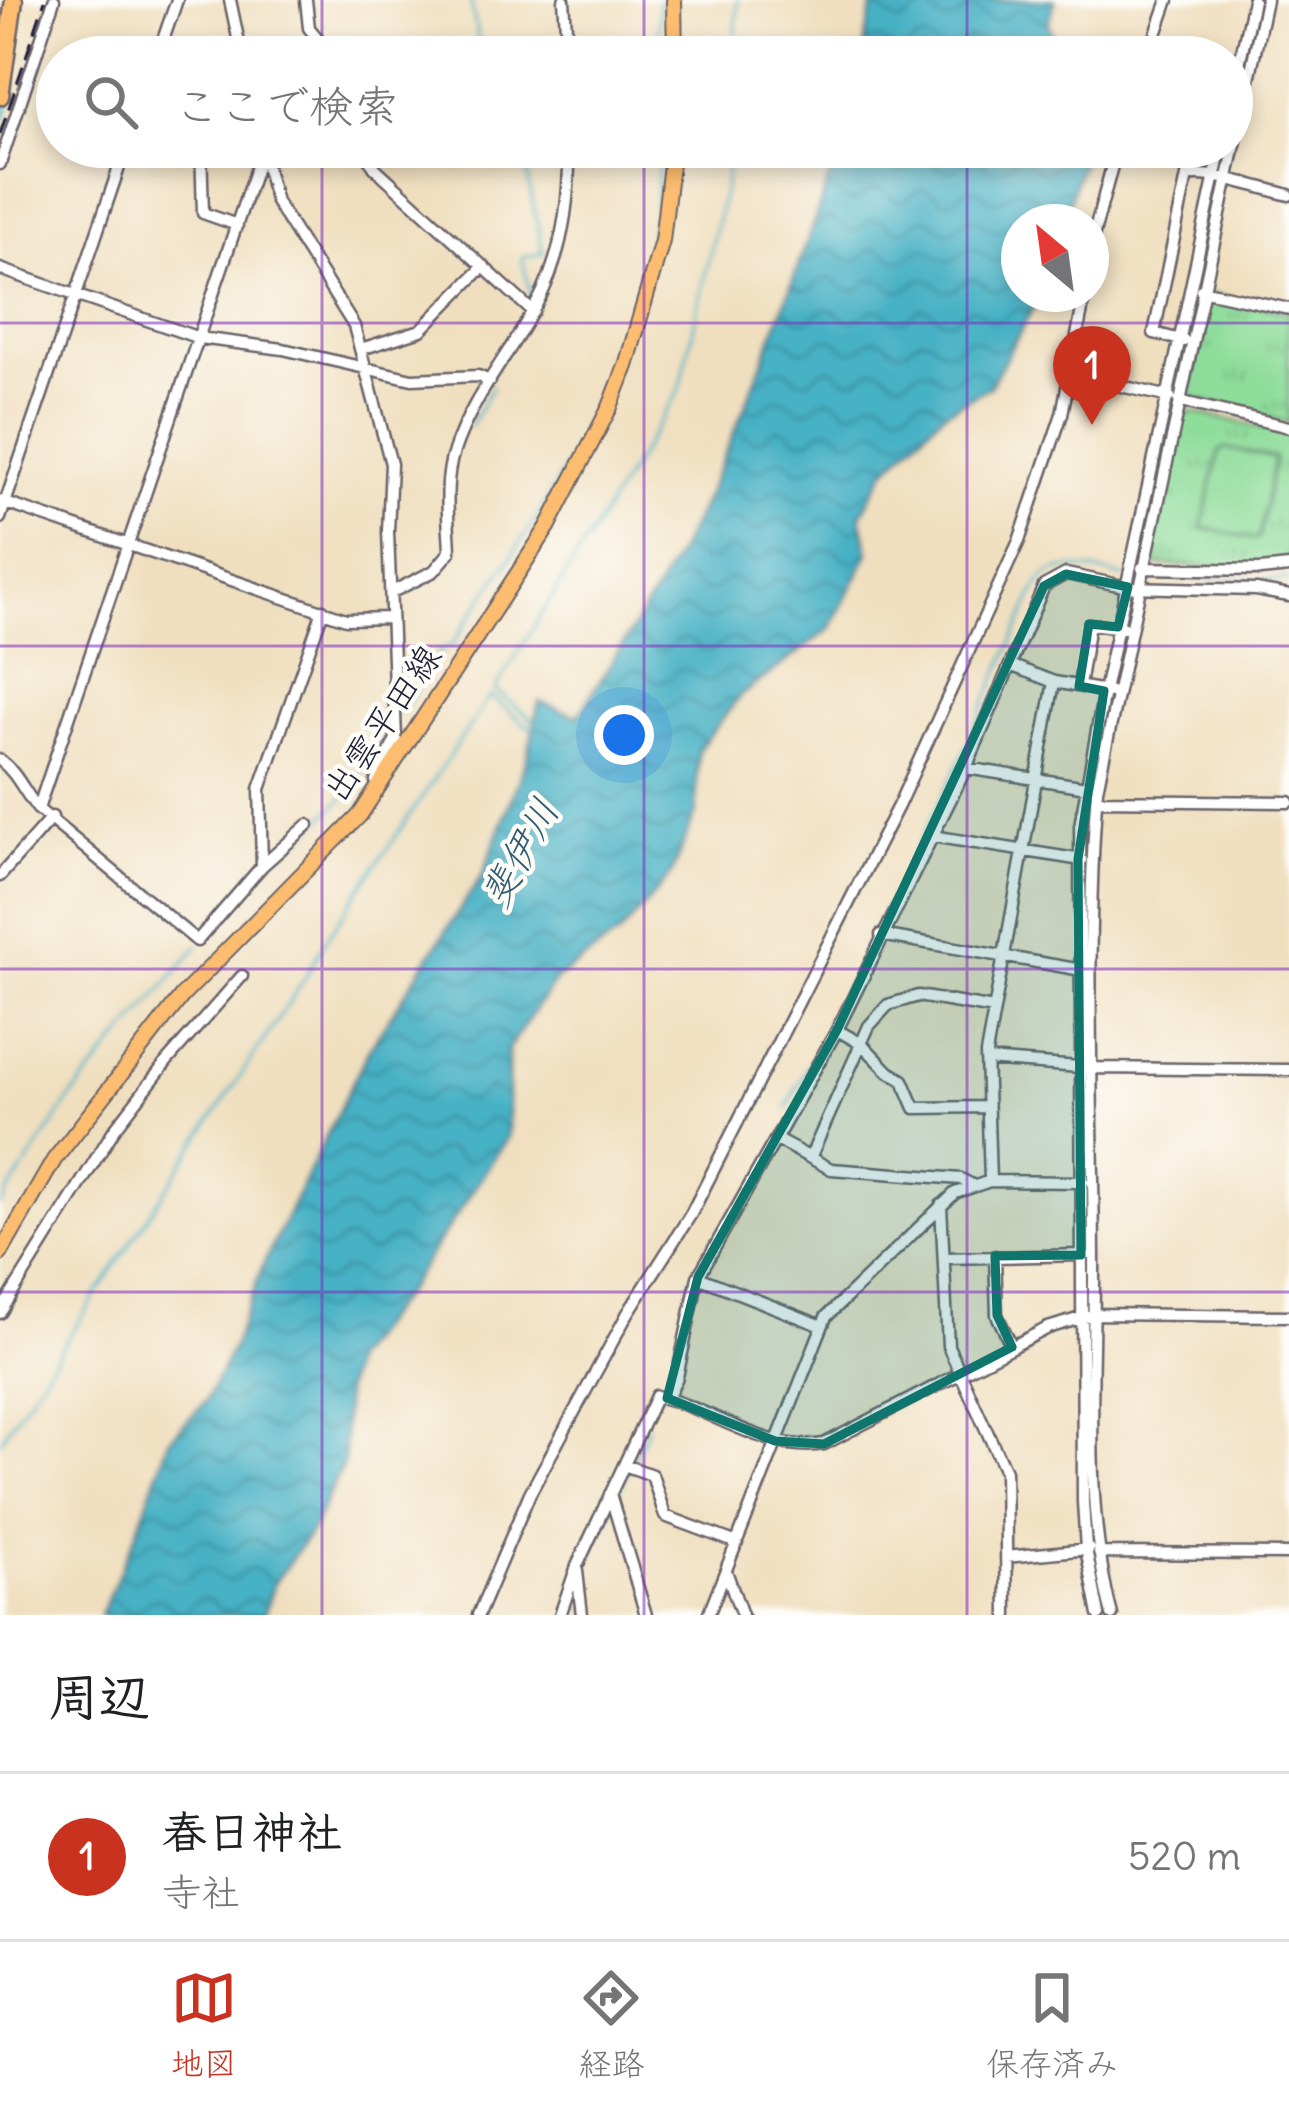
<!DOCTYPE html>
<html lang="ja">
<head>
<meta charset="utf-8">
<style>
  :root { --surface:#fff; --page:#f2f2f2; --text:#202124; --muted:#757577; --line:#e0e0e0; --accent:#c8321e }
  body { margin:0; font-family:Delius,"Klee One",sans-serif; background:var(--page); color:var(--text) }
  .compass { position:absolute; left:1001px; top:204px; width:108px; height:108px; border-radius:50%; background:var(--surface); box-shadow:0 6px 18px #0003; rotate:331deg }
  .you { position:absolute; left:624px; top:735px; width:42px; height:42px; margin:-30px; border:9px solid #fff; border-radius:50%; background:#1a73e8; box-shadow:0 0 0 18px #1a73e833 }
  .badge { display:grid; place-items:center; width:78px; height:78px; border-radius:50%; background:var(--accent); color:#fff; font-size:39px; font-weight:700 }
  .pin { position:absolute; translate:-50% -99px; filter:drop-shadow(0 3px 6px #0008) }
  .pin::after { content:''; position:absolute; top:63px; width:42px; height:36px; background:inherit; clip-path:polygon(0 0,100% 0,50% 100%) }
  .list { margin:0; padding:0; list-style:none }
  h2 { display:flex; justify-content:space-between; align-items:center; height:156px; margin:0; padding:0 48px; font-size:51px }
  h2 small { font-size:39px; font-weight:400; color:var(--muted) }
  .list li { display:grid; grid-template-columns:78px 1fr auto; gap:36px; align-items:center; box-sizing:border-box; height:168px; padding:0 48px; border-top:3px solid var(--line) }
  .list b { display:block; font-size:45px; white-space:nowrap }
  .list p { margin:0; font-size:39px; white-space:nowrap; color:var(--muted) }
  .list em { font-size:39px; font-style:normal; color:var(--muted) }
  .icon { flex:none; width:66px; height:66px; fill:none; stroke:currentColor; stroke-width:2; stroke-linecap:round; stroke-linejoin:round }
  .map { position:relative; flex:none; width:1289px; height:1615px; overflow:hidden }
  .search { position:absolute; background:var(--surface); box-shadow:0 6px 18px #0003; left:36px; right:36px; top:36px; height:132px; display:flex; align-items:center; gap:30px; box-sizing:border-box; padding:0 42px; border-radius:66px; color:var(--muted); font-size:45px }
  .sheet { height:324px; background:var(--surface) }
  nav { display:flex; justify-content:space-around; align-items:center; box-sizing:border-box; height:168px; border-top:3px solid var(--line); background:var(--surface); font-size:33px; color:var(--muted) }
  nav a { display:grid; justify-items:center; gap:6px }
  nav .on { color:var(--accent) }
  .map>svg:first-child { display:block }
</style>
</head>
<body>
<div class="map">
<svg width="1289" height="1615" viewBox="0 0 1289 1615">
  <defs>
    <pattern id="grass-tufts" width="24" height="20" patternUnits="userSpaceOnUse" patternTransform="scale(3)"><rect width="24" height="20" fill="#8fdd9b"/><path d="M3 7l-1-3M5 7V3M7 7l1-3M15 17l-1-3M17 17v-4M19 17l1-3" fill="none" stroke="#7bbd86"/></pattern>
    <pattern id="water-waves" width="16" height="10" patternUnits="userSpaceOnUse" patternTransform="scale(3)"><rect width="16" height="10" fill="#46b1c5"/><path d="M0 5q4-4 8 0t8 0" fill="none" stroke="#3a90a1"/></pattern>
  </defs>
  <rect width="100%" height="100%" fill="#fdfcf7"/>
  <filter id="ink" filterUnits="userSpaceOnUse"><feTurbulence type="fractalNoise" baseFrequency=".00833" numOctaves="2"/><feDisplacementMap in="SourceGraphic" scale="24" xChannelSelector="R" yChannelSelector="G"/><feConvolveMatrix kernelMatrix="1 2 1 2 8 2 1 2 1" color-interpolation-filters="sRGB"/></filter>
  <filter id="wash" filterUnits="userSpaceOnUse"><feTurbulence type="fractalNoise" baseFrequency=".004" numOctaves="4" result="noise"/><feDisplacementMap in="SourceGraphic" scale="48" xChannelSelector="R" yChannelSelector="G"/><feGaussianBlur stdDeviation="2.7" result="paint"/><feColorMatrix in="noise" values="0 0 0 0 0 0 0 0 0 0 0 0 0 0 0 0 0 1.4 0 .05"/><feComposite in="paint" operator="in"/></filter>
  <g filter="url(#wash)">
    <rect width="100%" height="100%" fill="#f0dfbf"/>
    <path fill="url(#grass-tufts)" stroke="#58806b" stroke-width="3" d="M1206,293L1289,312V423L1189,397Z
      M1189,411L1289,433V564L1261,568L1151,565L1177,427Z"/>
    <path fill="#8fdd9b" stroke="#58806b" stroke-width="3" d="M1225,448L1274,458L1259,537L1255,539L1202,528L1219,452Z"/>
    <path fill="url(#water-waves)" stroke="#346a80" stroke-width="3" d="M874,0H1055L1048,24L1064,57H862Z
      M840,147H1087L1062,222H1019V294H1041L990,386L943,413L885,471L861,515L869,553L830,629L740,696L698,750L696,812L671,875L619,935L556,979L508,1049V1137L408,1288L351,1360L344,1393V1462L313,1528L273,1585L264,1615H100L136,1535L169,1440L206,1401L234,1344L264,1263L369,1049L483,874L528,755L539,702L578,716C621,646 669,576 704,501C757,386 799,266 840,147Z"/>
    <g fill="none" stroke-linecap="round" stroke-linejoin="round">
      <path stroke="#46b1c5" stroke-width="3" d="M470,0L482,57
        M658,57L659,0
        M734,57L738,0
        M1232,115L1235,100
        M499,147L501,154L522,150L543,253L522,258L533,305
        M470,426L492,386
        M1147,577L1289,580
        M1133,582L1140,550
        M401,713L441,650L453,644C482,597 517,553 544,505C605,399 659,271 659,147
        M534,721L495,690L680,389L725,185L729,147
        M283,854L341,801L392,726
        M787,1108L958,765L1038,585C1059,556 1095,572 1125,577
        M0,1205L72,1096L199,945
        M661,1396L671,1374L691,1279L712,1241
        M0,1441L307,975L325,941L490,696L533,730
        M632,1462L648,1427
        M615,1500L628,1470
        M588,1615L583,1570L611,1509"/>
      <path stroke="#46b1c5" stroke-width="14" d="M0,115L9,86"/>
    </g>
  </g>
  <g filter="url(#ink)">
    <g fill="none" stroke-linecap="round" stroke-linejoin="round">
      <g stroke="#6a6469" stroke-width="15">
        <path id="minor" d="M230,0L242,57
          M306,0L309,28L333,57
          M564,0L568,57
          M157,57L177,0
          M1148,57L1168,0
          M1232,97L1253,0
          M201,147L203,213L237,225
          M261,147L276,202L354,326L391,464L388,532L396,739L376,781
          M362,147L375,168L533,312
          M0,164L54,0
          M1091,245L1117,147
          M0,269L199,338L283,349L412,379L478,376L490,381
          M1201,290L1289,309
          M1184,341L1154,333L1187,176C1212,171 1261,188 1289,195
          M361,349L421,330L484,266
          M1103,382L1170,397
          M1179,401L1289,427
          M0,501L346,619L391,618
          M0,518L126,147
          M1142,568L1260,570L1289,567
          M392,592L434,571L450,552C449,520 443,483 454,451C471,399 509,355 535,307C562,259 570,201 569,147
          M1010,665L1054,682L1111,692
          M1079,686L1089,624L1124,628
          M0,760C17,773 24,792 38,809L197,941L262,866L308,825
          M966,768L1093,788
          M1096,800L1289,802
          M38,809L261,153
          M932,836L1082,860
          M262,866L260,789L323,610
          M0,876L52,817
          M881,935L1082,970
          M837,1030L862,1044L889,1072L903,1080L915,1108L987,1107
          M986,1060L1093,1068L1289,1070
          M777,1140L831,1169L961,1179L972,1185
          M810,1158L869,1026L888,1005L918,996L994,1009
          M990,1181L986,1054L1054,682
          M941,1205L948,1346L1005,1471L1007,1615
          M995,1256L997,1315L1012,1347
          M944,1258L1084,1255
          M698,1277L822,1326
          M0,1313L114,1130L168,1060L242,976
          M667,1398L677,1377L698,1277L837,1030L966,768L1044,586L1066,574L1128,587L1256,590L1289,596
          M624,1465L652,1475L665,1516L737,1543
          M610,1494L646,1615
          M1099,1553L1289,1554
          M1006,1557L1089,1549
          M577,1571L582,1615
          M726,1571L742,1615
          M478,1615L530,1493L628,1313L691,1214L899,804L1019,541L1062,414L1085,294
          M560,1615L577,1566L656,1396C712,1408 766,1454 824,1444L1048,1328L1094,1314L1289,1316
          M708,1615L826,1317L955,1193L990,1181L1083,1182
          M1099,1615L1086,1549L1083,1502L1080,826L1104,691L1221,147
          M1112,1615C1082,1504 1095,1373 1094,1258C1093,1102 1085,945 1097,789L1266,0"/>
      </g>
      <g stroke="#6a6469" stroke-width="18">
        <path id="major" d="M674,0L675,57
          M0,1254L54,1160L182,996L360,815L548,527L610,407L626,366L662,241L673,147"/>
      </g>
      <g stroke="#6a6469" stroke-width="21">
        <path id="highway" d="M0,96L14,0"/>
      </g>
      <use href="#minor" stroke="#fff" stroke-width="10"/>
      <use href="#major" stroke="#fcbd6f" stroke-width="14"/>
      <use href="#highway" stroke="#fcbd6f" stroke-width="16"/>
      <path stroke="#22223b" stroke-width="3" stroke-dasharray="18 9" stroke-linecap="butt" d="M0,134L45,0"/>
    </g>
  </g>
  <path fill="#0f766e" fill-opacity="0.2" stroke="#0f766e" stroke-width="9" stroke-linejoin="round" d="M1066,574L1128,587L1118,627L1089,624L1079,686L1104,691L1078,859L1081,1255L995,1256L997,1315L1012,1347L824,1444L775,1441L667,1398L698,1277L837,1030L1044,586Z"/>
  <path fill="none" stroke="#7b2cbf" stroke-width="3" stroke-opacity="0.55" d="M322,0V57M644,0V57M967,0V57M322,147V1615M644,147V1615M967,147V1615M0,323H1289M0,646H1289M0,969H1289M0,1292H1289"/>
  <g text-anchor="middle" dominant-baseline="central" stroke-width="9" stroke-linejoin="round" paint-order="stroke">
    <g font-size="36" fill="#22223b" stroke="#fdfcf7">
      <text transform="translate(382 723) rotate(-56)">出雲平田線</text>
    </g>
    <g font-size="39" font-style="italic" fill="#305b72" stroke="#fdfcf7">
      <text transform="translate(520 853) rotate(-61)">斐伊川</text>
    </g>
  </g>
</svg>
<svg class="compass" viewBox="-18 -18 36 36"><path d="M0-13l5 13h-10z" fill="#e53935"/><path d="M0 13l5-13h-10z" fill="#757577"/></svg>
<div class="you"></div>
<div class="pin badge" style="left:1092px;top:425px">1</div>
<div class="search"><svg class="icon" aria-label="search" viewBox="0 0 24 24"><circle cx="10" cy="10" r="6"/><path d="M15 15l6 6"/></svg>ここで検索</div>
</div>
<section class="sheet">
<h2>周辺<small></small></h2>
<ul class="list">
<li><span class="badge">1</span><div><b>春日神社</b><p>寺社</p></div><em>520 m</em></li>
</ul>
</section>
<nav>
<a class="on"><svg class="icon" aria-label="map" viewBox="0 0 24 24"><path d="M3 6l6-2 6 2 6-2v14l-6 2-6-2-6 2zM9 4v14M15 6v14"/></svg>地図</a>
<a><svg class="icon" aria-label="directions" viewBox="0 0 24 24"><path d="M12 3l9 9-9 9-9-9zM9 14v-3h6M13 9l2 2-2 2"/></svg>経路</a>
<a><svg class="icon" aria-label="saved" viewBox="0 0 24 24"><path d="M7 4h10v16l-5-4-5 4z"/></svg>保存済み</a>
</nav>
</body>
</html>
